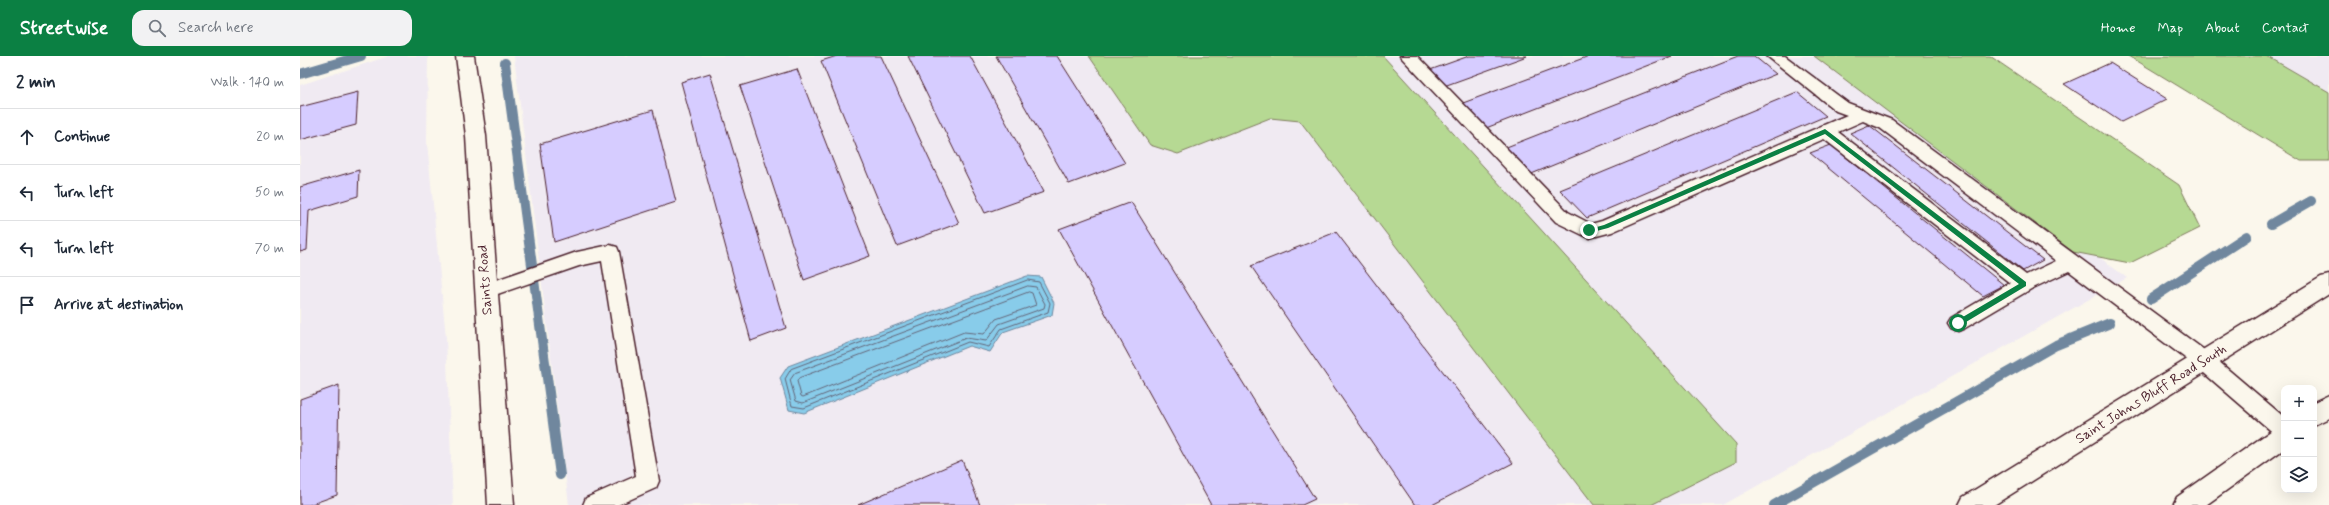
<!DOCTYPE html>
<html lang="en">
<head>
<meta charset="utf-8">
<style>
  :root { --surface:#fff; --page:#f2f2f3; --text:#1f2937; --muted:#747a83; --line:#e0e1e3; --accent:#0b8043 }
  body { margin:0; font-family:Mynerve,sans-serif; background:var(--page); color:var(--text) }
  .controls { position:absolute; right:12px; bottom:12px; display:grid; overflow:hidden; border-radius:8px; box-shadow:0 4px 16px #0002 }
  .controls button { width:36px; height:36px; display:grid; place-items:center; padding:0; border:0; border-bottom:1px solid var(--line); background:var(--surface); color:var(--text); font:20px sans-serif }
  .stop { position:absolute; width:12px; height:12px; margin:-9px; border:3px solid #0b8043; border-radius:50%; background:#fff }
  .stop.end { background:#0b8043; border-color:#fff; box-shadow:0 1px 4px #0008 }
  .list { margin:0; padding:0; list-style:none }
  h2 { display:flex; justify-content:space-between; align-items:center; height:52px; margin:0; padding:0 16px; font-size:17px }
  h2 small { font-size:13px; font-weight:400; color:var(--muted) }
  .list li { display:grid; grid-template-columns:26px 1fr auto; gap:12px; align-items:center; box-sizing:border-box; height:56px; padding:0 16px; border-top:1px solid var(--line) }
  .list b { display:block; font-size:15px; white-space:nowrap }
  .list em { font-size:13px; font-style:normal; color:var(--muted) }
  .icon { flex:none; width:22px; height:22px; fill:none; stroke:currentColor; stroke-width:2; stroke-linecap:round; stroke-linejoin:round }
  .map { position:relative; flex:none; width:2029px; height:449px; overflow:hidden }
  header { display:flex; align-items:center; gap:24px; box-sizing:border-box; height:56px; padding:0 20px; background:var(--accent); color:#fff }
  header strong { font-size:19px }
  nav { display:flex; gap:22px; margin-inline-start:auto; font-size:14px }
  .search { width:280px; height:36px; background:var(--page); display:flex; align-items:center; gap:10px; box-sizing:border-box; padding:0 14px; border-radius:12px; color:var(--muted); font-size:15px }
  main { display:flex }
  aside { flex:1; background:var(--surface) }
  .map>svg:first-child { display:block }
</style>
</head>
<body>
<header>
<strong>Streetwise</strong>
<div class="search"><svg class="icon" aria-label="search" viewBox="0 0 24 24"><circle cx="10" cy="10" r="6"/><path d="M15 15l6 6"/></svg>Search here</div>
<nav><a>Home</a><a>Map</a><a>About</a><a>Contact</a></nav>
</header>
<main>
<aside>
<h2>2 min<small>Walk · 140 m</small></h2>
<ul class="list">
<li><svg class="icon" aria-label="ahead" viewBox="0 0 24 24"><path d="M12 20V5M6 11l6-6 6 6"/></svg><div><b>Continue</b></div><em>20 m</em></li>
<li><svg class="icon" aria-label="left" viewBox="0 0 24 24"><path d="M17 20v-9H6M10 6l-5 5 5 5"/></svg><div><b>Turn left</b></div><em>50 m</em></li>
<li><svg class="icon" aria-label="left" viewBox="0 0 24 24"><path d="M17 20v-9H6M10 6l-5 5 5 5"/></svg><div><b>Turn left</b></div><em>70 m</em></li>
<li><svg class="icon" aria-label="arrive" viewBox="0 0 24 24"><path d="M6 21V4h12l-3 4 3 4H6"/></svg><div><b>Arrive at destination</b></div></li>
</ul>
</aside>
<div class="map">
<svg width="2029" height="449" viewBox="0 0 2029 449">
  <rect width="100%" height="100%" fill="#fbf7ec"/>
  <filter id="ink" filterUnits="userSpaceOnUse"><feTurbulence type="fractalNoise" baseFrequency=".025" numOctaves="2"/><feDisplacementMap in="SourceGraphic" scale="8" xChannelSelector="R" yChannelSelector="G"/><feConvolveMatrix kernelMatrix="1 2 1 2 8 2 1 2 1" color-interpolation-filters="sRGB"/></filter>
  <g filter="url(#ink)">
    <path fill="#f0eaf2" d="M89,0H128L127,86L146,282L153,449H0V29Z
      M214,0H1530L1827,222L1423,449H269Z
      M1947,0H2029V48Z"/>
    <path fill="#b6d993" stroke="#807c5f" d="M789,0H1083L1436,388V406L1351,449H1294L1000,65L970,62L878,98L850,89Z
      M1514,0H1690L1879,129L1900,172L1830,207L1773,196Z
      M1829,0H1967L2029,36V105H2001Z"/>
    <path fill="#88ccea" stroke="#6f879e" d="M727,220L741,221L754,247L752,259L703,276L690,296L669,290L504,357L489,354L480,322L488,310Z"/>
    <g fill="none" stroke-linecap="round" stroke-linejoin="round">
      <path stroke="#636477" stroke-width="1" d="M728,224L739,226L750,247L748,256L701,273L689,291L668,286L504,352L492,350L485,323L491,313Z
        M728,230L736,231L745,248L744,252L699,268L686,285L666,282L503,347L496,345L490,324L495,317Z
        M729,236L732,237L736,249L696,263L684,278L664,276L503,341L501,340L497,325L499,322Z"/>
      <path stroke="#6f879e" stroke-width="10" d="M205,7L260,419
        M0,18L61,0
        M1971,168L2011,145
        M1851,243L1947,180
        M1474,449L1756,289L1810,267"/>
    </g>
    <path fill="#d6ccff" stroke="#4a1f2b" d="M537,0H581L659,167L597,190L521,5Z
      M608,0H670L744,136L685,157Z
      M696,0H757L825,107L769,128Z
      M1169,0H1227L1144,30L1130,14Z
      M1289,0H1372L1186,72L1163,47Z
      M1438,0H1454L1476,18L1229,119L1204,92Z
      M1810,7L1867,43L1821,66L1764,28Z
      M497,13L570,200L504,224L440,30Z
      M410,17L486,272L451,285L381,26Z
      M58,36L56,69L0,84V51Z
      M1497,36L1526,60L1287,162L1260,134Z
      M353,54L376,146L254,186L240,88Z
      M1569,69L1743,204L1723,215L1550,77Z
      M1531,89L1704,229L1683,240L1510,97Z
      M59,114L58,140L9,155L7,194L0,196V131Z
      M831,146L1015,443L1002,449H911L759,173Z
      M1036,176L1213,407L1132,449H1115L951,210Z
      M39,329L37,439L9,449H0V343Z
      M662,404L680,449H558Z"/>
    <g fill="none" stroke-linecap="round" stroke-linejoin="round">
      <g stroke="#4a1f2b" stroke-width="3">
        <path id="service" d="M1100,0H1117L1268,156L1291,168L1302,165L1547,59L1536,55L1467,0H1485L1548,47L1592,64L1911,299L1984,361V383L1977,380L1897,311L1769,215L1731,233L1665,272L1658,275L1651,272L1648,267L1651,262L1710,227L1524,83L1312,176L1289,182L1256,166ZM1563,65L1580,72L1756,205L1726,219L1538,76Z
          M310,189L317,191L319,196L359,425L356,432L318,449H283L286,442L336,420L302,205L279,210L186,242L179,240L176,235L179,230L277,196Z"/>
      </g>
      <g stroke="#4a1f2b" stroke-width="3">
        <path id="tertiary" d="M156,0H174L186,80L214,449H188L166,80Z"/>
      </g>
      <g stroke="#4a1f2b" stroke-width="3">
        <path id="secondary" d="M2029,219V238L1694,449H1659L1663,441L2021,221Z
          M2029,339V362L2014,369V346Z
          M1984,368V393L1906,449H1873L1877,441L1975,372Z"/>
      </g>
      <use href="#service" fill="#fbf7ec" fill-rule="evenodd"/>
      <use href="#tertiary" fill="#fbf7ec" fill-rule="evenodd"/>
      <use href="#secondary" fill="#fbf7ec" fill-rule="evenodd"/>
    </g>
  </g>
  <path fill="#0b8043" d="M1525,73L1726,226V230L1661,269H1656V265L1719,228L1525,78L1308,172L1289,177L1286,174L1304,169Z"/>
  <g text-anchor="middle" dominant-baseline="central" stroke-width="4" stroke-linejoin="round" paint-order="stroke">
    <g font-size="14" fill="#4a1f2b" stroke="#fbf7ec">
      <text transform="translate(185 224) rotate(-94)">Saints Road</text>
      <text transform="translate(1851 338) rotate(-32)">Saint Johns Bluff Road South</text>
    </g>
  </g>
</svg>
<div class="controls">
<button>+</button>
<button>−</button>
<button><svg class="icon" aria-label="layers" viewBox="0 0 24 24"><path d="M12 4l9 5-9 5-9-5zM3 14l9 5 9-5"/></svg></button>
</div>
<div class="stop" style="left:1658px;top:267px"></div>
<div class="stop end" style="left:1289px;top:174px"></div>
</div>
</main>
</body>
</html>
